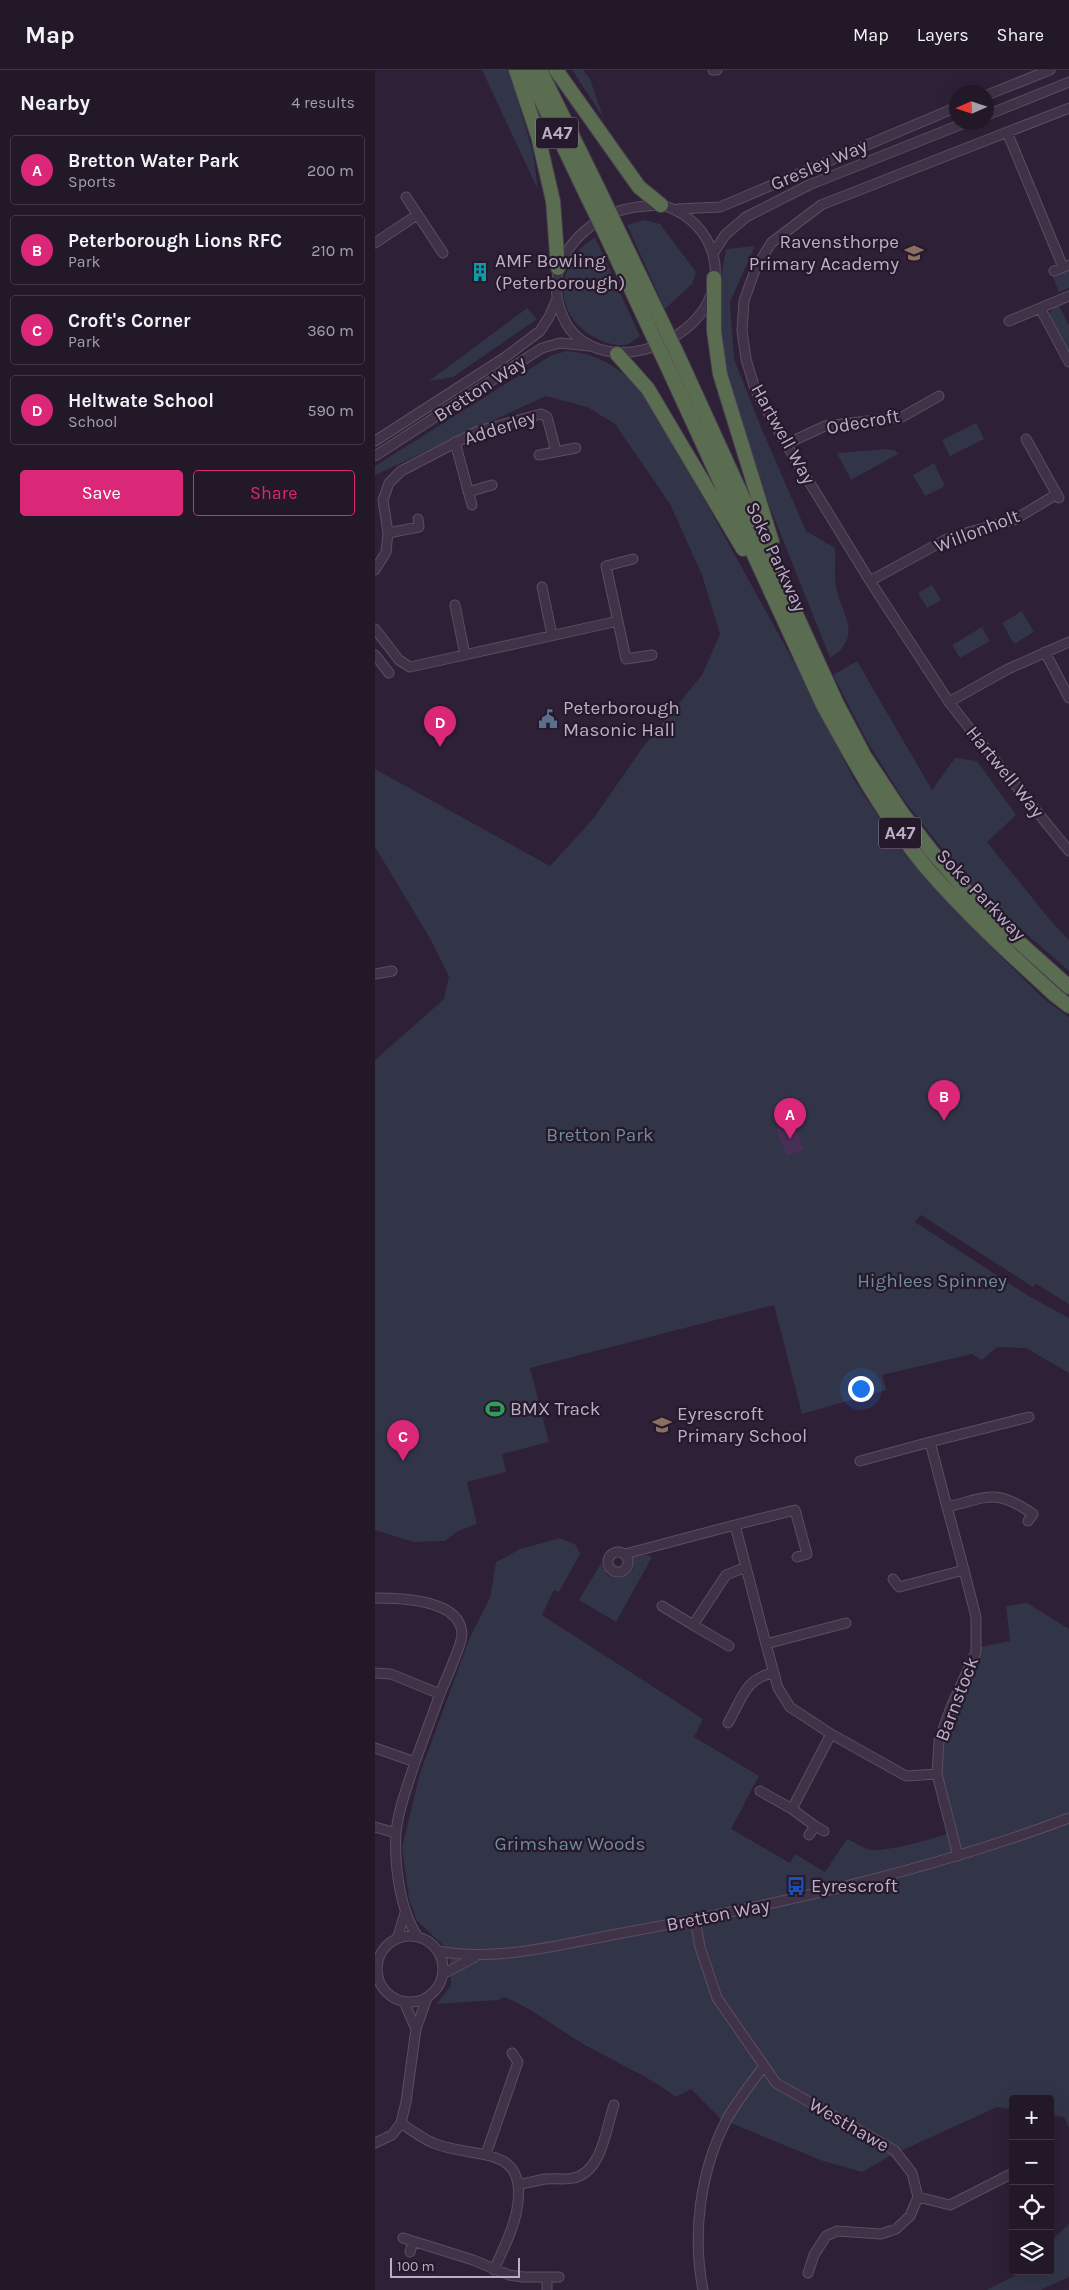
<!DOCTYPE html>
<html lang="en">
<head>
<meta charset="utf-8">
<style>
  :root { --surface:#221828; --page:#2e2534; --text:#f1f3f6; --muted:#a2a0a8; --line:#3f3745; --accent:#db2777 }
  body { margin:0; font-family:Karla,sans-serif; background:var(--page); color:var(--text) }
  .controls { position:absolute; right:15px; bottom:15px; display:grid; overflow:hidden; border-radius:5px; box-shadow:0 5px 20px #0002 }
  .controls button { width:45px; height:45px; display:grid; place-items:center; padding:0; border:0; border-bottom:1px solid var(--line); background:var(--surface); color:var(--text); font:25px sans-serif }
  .compass { position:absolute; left:574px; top:15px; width:45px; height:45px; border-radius:50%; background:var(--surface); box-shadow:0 5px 20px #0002; rotate:267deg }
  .scale { position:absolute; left:15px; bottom:12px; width:130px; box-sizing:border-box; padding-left:5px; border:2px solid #bcaec4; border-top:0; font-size:14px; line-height:18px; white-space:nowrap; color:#bcaec4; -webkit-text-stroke:4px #25192b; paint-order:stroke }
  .you { position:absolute; left:485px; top:1318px; width:18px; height:18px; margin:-12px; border:4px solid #fff; border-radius:50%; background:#1a73e8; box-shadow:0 0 0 8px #1a73e833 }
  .badge { display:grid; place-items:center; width:32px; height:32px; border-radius:50%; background:var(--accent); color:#fff; font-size:16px; font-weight:700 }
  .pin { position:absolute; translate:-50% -41px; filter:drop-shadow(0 1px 2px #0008) }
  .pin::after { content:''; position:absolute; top:26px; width:18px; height:15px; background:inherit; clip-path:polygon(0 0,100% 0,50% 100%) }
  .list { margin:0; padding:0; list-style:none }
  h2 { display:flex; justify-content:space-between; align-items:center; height:65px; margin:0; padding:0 20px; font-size:21px }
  h2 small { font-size:16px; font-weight:400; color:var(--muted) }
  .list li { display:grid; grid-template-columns:32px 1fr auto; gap:15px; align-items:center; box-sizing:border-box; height:70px; margin:0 10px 10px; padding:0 10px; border:1px solid var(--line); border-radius:5px }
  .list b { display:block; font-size:19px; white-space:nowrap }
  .list p { margin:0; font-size:16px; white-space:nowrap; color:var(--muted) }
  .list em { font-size:16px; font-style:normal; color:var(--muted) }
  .actions { display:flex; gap:10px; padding:15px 20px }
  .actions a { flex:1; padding:11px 0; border:1px solid var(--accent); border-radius:5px; text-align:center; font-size:18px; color:var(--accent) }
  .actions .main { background:var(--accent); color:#fff }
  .icon { flex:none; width:28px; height:28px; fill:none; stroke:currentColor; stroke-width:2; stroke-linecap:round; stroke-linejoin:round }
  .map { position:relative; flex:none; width:694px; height:2220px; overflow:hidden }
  header { display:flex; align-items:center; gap:30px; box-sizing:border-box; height:70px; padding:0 25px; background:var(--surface); border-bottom:1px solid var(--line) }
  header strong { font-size:24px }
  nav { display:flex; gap:28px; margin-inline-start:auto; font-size:18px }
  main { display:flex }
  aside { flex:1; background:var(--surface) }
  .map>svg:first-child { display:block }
</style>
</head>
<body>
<header>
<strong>Map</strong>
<nav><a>Map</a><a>Layers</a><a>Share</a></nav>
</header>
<main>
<aside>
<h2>Nearby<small>4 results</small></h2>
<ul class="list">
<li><span class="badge">A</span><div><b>Bretton Water Park</b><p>Sports</p></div><em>200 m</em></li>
<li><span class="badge">B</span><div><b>Peterborough Lions RFC</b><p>Park</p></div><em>210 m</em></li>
<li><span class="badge">C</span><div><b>Croft's Corner</b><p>Park</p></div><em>360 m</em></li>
<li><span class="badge">D</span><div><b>Heltwate School</b><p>School</p></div><em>590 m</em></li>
</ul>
<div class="actions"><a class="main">Save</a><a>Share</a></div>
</aside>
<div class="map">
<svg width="694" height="2220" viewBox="0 0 694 2220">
  <rect width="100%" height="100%" fill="#2e2036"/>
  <path fill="#323448" d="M107,0H134L135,2L158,83L163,120Z
    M197,0H208L215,9L228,47Z
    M269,150L285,154L321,202L317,214L290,239L252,155Z
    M220,167L265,266C261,269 254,275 249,275C238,276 228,272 219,267C184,248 179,209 205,179C209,175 215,171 220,167Z
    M380,176L355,232L359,289L388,362L431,461L460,478C461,490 459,504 461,517C467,546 489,566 455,588L379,397L351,313L342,230L351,179Z
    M694,197V218L684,222L677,205Z
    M683,234L694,255V287L674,246L678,236Z
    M152,238L162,249L78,307L54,311Z
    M192,281C227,284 241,298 268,319L424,601L478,708L522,775L583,844L668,928L694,947V1234L661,1214L658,1217L546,1145L540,1152L652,1225L694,1248V1303L651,1278L622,1277L607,1290L597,1284L507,1305L511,1320L427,1344L399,1235L155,1298L174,1372L127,1384L131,1402L92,1412L102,1454L83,1461L70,1471L38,1472L0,1460V990L69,929L74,906L56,870L0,777V699L175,796L218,749L268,677L327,605L345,564L327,505L295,434L240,354L212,337L171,326L0,405V396L177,285Z
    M601,353L609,369L575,386L567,370Z
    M512,379L521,381L523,384L476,410L462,383Z
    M559,393L570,416L550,426L538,405Z
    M557,515L566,530L552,538L543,523Z
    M647,541L659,562L639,574L627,553Z
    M607,557L615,571L585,588L577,575Z
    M482,591L557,720L580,688L602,691L641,745L612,772L676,851L694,870V901L597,817L529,730L493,673L458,605Z
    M185,1468L201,1475L205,1484L184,1522L179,1520L167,1545L328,1649L319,1667L384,1706L356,1759L415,1793L420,1784L450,1802L472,1769C479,1772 486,1777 493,1779C507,1784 565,1767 580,1761C576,1743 569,1723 567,1705C564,1661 587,1621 606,1582V1577L635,1571L631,1536L652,1533L694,1559V2058L689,2047L675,2045V2029H638V2040L622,2037L515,2086L487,2102L448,2091L346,2049L316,2019L301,2027C273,2006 240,1992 210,1975C183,1959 159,1940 130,1927L123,1930L61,1934L76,1916L75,1890L68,1875L42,1851L34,1829L27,1778L45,1703L95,1567L115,1528L121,1492L145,1479Z
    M272,1485L277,1487L241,1552L204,1530L226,1493L232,1505C243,1510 251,1508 258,1499V1486Z
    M694,2154V2207L665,2220H611L650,2201H675V2172Z"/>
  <path fill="#482f57" d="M418,1052L429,1079L412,1086L401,1059Z"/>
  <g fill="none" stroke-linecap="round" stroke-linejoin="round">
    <g stroke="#5b4e62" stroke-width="11">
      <path id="minor" d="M338,0H342
        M612,25L675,0
        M694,38L446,135L396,173L380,200L369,231L367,261L371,289L380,319L411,374L495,511L574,632L598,663L694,781
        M612,45L694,12
        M632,62L688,197
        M31,127L68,183
        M286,135C332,147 356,197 329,239C303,278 237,300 200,265C193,258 188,248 185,239C171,196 200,161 238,143C253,137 270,136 286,135Z
        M303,139L345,137L582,37
        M0,173L42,145
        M339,182L350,165L371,147L434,115L592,52
        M679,201L694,195
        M665,238L694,292
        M634,251L694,226
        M651,369L684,428
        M0,371L129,288L165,261L174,247L182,229
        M80,372L97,435
        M411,374L450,356L527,347L564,326
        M164,385L201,378
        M0,386L167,278L185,273L214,276
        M93,422L117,415
        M13,463L44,457L43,449
        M258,489L231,496L251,589L277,585
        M0,500L11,482L13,463L8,430L14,413L26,401L103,361L166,344L172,347L181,381
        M495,511L570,470L583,465L639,450L682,424
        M167,517L177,565
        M80,535L90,585
        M0,559L24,590L35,597L243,551
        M670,582L694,628
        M0,585L14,603
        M574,632L633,599L694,572
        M0,904L17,901
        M485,1391L555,1372
        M572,1437L555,1372L654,1347
        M360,1455L420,1440L432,1484L422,1487
        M233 1492a10 10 0 1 1 20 0a10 10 0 1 1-20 0Z
        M250,1484L360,1455L391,1574
        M589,1500L572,1437C614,1427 620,1418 658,1444L653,1451
        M518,1509L524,1517L589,1500L601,1547V1582L576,1637L564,1671L562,1704L583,1786
        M0,1528C26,1528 87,1529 87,1565C86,1577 70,1611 65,1624
        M287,1536L318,1555
        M471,1553L391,1574L403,1618L415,1637L456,1664L531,1706L562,1704
        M354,1576L318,1555L351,1505L371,1497
        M0,1603L16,1604L65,1624L40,1692
        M353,1653C366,1631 370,1608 398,1603
        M0,1678L40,1692C33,1715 23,1739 21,1763C19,1795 25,1841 43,1867
        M385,1721L417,1739
        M440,1756L449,1761
        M0,1757L21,1763
        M434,1765L440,1756L417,1739L456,1664
        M320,1850L325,1877L342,1928L401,2013L519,2080L537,2103L543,2127L535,2146L521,2159L506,2164L462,2161L451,2166L439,2185L433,2203
        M2 1899a33 33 0 1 1 66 0a33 33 0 1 1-66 0Z
        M22,1869L30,1843
        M63,1881C121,1892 184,1875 242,1864C395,1836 548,1803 694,1748
        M68,1904L100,1887
        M29,1932L41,1959
        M26,2053C36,2060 47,2068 58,2073C98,2090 154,2072 142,2139C139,2159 127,2181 119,2200
        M0,2073L17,2065L26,2053L31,2032L41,1959L52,1928
        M111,2084L143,1992L137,1983
        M145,2114C154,2113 163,2110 171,2109C180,2108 190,2110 198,2108C227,2103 231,2058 239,2035
        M543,2127L575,2135L636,2104
        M28,2168L98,2190L134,2205L148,2207H184
        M35,2182L38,2172
        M172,2207V2219
        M328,2220C317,2164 325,2102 351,2051C361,2032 376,2014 388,1997"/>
    </g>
    <g stroke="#483b4e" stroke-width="16">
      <path id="highway" d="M141,0L163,66L178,131L183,198
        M152,0L212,126
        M165,0L224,120
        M181,0L264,117L286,135
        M242,158L288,254
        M230,163L275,260
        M339,208V261L345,304L397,472
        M242,284L273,319L368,479
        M306,292L462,634L490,687L527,743L558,783L606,838L694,917
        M293,298L448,635C478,690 509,746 549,795C589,842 635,884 681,926L694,936"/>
    </g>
    <use href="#minor" stroke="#403347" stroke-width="9"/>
    <use href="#highway" stroke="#5a6d51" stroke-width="14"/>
    <g stroke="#483b4e" stroke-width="16" stroke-linecap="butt">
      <path id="highway-bridge" d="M224,120L242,158
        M212,126L230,163
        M288,254L306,292
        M275,260L293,298"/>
    </g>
    <use href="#highway-bridge" stroke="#5a6d51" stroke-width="14"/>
  </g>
  <defs>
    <g id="school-bare" transform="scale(1.5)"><path d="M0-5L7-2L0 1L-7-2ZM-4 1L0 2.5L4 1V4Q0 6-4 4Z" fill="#8d6e63" stroke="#25192b" stroke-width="2.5" paint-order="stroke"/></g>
    <g id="building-bare" transform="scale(1.5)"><path d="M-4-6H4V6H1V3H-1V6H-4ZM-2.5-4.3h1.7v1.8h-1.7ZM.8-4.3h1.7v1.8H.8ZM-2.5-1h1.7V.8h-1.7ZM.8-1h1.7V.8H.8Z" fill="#0f9aa8" stroke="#25192b" stroke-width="2.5" paint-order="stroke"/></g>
    <g id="civic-bare" transform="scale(1.5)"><path d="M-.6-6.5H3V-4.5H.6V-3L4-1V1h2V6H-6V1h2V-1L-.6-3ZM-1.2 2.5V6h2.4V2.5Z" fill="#5c6f8a" stroke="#25192b" stroke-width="2.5" paint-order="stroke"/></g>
    <g id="stadium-bare" transform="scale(1.5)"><path d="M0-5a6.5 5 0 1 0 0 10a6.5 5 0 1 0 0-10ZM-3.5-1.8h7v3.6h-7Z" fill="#2e9e5b" stroke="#25192b" stroke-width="2.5" paint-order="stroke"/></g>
    <g id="bus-bare" transform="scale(1.5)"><path d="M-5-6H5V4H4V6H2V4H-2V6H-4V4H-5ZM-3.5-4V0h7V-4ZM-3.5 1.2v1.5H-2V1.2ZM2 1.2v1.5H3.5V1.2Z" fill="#1a4fb4" stroke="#25192b" stroke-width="2.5" paint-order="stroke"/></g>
  </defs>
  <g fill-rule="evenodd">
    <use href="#school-bare" x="539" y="183"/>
    <use href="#building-bare" x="105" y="202"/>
    <use href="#civic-bare" x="173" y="649"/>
    <use href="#stadium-bare" x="120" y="1339"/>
    <use href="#school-bare" x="287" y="1355"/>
    <use href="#bus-bare" x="421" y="1816"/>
  </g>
  <g text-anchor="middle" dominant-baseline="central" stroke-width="4.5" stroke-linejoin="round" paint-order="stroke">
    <g fill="#25192b" stroke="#8f8196" stroke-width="1">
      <rect x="161" y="47.5" width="42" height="31" rx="4"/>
      <rect x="504" y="747.5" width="42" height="31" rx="4"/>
    </g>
    <g font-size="18" font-weight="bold" fill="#bcaec4">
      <text x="182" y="63">A47</text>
      <text x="525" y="763">A47</text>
    </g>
    <g font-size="19" fill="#bcaec4" stroke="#25192b">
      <text transform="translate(444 95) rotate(-23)">Gresley Way</text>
      <text transform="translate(105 319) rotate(-33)">Bretton Way</text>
      <text transform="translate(488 352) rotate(-10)">Odecroft</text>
      <text transform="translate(125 358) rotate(-18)">Adderley</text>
      <text transform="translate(408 364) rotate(61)">Hartwell Way</text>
      <text transform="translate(602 461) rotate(-21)">Willonholt</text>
      <text transform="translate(401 487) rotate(65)">Soke Parkway</text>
      <text transform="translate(630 702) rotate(51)">Hartwell Way</text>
      <text transform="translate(606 825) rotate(46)">Soke Parkway</text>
      <text transform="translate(582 1629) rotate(-69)">Barnstock</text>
      <text transform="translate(343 1845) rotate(-11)">Bretton Way</text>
      <text transform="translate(474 2055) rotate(30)">Westhawe</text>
    </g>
    <g font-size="19" fill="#bcaec4" stroke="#25192b" text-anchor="start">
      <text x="524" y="172" text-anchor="end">Ravensthorpe<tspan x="524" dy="22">Primary Academy</tspan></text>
      <text x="120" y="191">AMF Bowling<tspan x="120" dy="22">(Peterborough)</tspan></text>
      <text x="188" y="638">Peterborough<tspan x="188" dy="22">Masonic Hall</tspan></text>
      <text x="135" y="1339">BMX Track</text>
      <text x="302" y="1344">Eyrescroft<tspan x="302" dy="22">Primary School</tspan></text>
      <text x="436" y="1816">Eyrescroft</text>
    </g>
    <g font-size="19" fill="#6e8d98" stroke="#25192b">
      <text x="225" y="1065">Bretton Park</text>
      <text x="557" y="1211">Highlees Spinney</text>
      <text x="195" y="1774">Grimshaw Woods</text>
    </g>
  </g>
</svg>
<div class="controls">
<button>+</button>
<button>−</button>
<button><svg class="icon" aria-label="locate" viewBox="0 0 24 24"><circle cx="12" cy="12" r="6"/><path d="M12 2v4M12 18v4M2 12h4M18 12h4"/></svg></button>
<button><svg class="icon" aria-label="layers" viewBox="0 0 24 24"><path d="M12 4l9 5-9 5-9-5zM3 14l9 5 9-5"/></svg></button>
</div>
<svg class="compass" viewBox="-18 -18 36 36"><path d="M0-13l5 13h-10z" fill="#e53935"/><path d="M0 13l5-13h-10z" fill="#a2a0a8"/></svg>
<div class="scale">100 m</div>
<div class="you"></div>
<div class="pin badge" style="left:415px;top:1069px">A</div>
<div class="pin badge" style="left:569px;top:1051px">B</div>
<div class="pin badge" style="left:28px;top:1391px">C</div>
<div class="pin badge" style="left:65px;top:677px">D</div>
</div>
</main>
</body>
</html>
